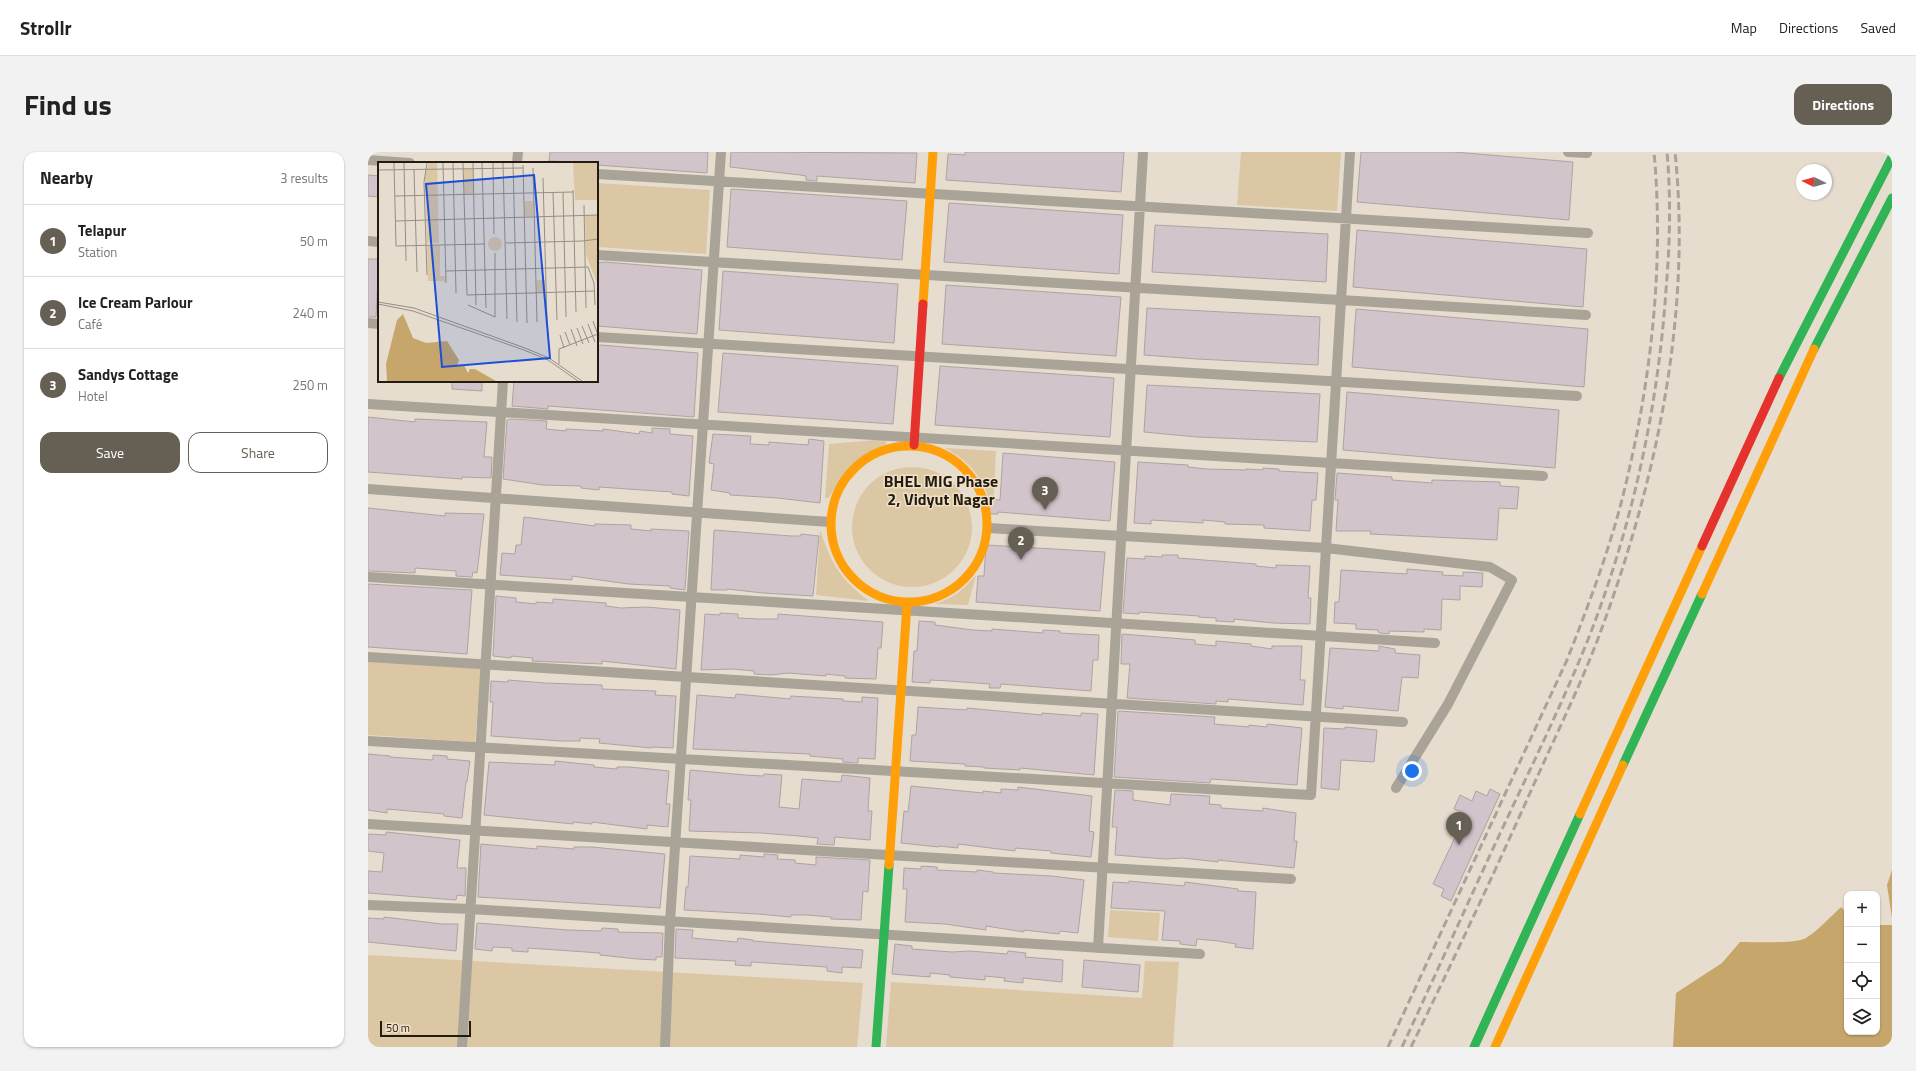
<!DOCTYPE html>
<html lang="en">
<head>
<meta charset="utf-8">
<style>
  :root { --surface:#fff; --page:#f2f2f2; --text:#222; --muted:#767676; --line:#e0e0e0; --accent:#665f54 }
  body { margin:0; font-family:"Titillium Web",sans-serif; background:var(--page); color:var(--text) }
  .controls { position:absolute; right:12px; bottom:12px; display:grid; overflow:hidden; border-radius:8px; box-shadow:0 1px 3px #0004 }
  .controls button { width:36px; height:36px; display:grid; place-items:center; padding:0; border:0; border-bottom:1px solid var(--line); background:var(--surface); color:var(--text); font:20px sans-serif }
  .compass { position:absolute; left:1428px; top:12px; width:36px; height:36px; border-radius:50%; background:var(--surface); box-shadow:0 1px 3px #0004; rotate:275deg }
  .scale { position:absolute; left:12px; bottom:10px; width:91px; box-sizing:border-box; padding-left:4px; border:2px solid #211b11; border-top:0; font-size:11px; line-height:14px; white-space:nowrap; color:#211b11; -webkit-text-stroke:3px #f0e0c5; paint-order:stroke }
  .you { position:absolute; left:1044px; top:619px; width:14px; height:14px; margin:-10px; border:3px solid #fff; border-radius:50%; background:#1a73e8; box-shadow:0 0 0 6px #1a73e833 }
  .badge { display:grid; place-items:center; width:26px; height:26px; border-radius:50%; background:var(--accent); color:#fff; font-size:13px; font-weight:700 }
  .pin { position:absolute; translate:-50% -33px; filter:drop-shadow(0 1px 2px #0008) }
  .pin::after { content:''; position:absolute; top:21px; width:14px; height:12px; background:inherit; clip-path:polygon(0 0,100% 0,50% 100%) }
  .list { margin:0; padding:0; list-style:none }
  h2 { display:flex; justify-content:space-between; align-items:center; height:52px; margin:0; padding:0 16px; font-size:17px }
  h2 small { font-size:13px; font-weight:400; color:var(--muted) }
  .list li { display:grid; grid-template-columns:26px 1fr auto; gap:12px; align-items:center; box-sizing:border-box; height:72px; padding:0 16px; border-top:1px solid var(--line) }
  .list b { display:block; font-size:15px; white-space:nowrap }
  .list p { margin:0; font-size:13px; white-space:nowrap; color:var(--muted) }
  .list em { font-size:13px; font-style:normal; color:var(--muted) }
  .actions { display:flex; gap:8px; padding:12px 16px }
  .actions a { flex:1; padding:9px 0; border:1px solid var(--accent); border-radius:12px; text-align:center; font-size:14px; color:var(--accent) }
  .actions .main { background:var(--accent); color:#fff }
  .icon { flex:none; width:22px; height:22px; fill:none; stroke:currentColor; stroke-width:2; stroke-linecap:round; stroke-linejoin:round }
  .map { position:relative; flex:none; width:1524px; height:895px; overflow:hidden; border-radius:12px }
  header { display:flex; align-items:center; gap:24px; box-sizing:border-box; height:56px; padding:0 20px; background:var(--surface); border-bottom:1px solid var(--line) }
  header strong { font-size:19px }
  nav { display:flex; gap:22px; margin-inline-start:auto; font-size:14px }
  .intro { display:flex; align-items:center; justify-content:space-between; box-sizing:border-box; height:96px; padding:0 24px }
  h1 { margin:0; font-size:28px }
  .button { padding:10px 18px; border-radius:12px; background:var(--accent); color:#fff; font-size:14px; font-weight:700 }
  main { display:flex; gap:24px; padding:0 24px }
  aside { flex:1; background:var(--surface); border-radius:12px; box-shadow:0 1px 3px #0004 }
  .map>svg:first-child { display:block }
</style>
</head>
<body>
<header>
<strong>Strollr</strong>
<nav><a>Map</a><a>Directions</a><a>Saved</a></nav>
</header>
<div class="intro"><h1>Find us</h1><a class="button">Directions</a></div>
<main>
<aside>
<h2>Nearby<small>3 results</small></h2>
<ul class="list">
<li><span class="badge">1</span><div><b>Telapur</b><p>Station</p></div><em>50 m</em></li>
<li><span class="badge">2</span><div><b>Ice Cream Parlour</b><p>Café</p></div><em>240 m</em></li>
<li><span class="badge">3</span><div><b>Sandys Cottage</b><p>Hotel</p></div><em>250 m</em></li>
</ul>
<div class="actions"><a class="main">Save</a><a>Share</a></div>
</aside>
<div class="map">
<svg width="1524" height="895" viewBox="0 0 1524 895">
  <rect width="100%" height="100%" fill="#e6ddcf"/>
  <path fill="#dcc7a5" d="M873,0H973L969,59L869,53Z
    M229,31L342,38L338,102L229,95Z
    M518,287V292C490,304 478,319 462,344L460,346H457L461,292Z
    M577,296L628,299L625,357C614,326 606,312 577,296Z
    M484 375a60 60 0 1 1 120 0a60 60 0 1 1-120 0Z
    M452,378C463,411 472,427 501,449L448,443Z
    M608,423L600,453L567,452C587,445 594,439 608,423Z
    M0,509L113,517L107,590L0,583Z
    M742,758L792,761L790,789L740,785Z
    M0,803L495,831L489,895H0Z
    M777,809L811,810L805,895H518L523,830L774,846Z"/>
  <path fill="#c6a66b" d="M1524,718V766L1519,733Z
    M1473,755L1479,761V880H1509V773H1524V895H1305L1308,841L1354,811L1372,790C1386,790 1428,792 1438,786C1451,778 1462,765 1473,755Z"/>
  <path fill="#d2c4cb" stroke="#aca4a2" d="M182,0H340L339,21L229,13V11L181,9Z
    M363,0L549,1L547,31L449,24V29L438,28V24L432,23L362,15Z
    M597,0H756L753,40L578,28L580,2L597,3Z
    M993,0H1086L1205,10L1201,68L989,50Z
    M0,23L11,24V45L0,44Z
    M363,37L539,49L534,108L359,95Z
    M581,51L755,63L751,122L576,110Z
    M787,73L960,82L958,130L784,120Z
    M989,78L1219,97L1215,155L985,135Z
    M0,107H11L8,165H0Z
    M237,110L334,118L329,182L229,174V111Z
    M355,119L530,132L526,191L351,178Z
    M578,133L753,145L748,204L574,192Z
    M779,156L952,165L950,213L829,207L776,203Z
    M988,157L1220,177L1216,235L984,215Z
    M233,193L330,201L326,265L180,254V257L144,254L146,229H229V194Z
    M355,201L530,214L525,272L350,260Z
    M572,214L746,226L742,285L567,273Z
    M84,229H114V239L84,237Z
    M779,233L952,242L949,290L829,285L776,280Z
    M979,240L1191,258L1187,316L975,298Z
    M0,265L47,270V267L119,270L116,305H124L123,326L94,325V327L0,320Z
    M143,267L179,269L178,277L198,279V277L235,279V277L271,282L272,279L284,281V276L302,277V282L325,284L321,344L304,342V340L231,335V338L213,336V334L175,333L135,327L139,268Z
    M345,282L383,284L382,292L401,293V290L440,293L441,287L456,289L452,351L410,346L362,343V341L343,338L346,312L341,311Z
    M635,301L747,310L742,369L630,360V362H619L620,347L632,348Z
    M770,310L820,313V315L839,317L878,318V317L895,318V316L911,317V319L950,321L948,348H944L942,379L896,376V373L857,372V370L835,368V371L783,368V372L766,371Z
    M969,321L1024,325V328L1064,331V328L1132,330V334L1151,335L1149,357L1131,356L1129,388L1002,382L1003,379H968L970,348H967Z
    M0,356L77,364V361L116,362L109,421L105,420L104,425L88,424V419L47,416V421L0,419Z
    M156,365L227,374V372L263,373V377L283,379V377L321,379L317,438L302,436V434L260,432L204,424V428L132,423L134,401L147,402L148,393H153Z
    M346,378L423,384H433V382L451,384L445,444L395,441L359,437V438H343Z
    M618,393L737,400L732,459L608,450L610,424H616Z
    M794,403H810V406L888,412V414L908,416V413L942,414L940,446H943L942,472L905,471L866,467V470L848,469V466L830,465L831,464L771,460V462L755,461L759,406L777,407V404L794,405Z
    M1039,417L1075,420L1074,423L1095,424V420L1115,421L1114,435L1092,434V448L1074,447L1073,478L1056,477V480L1021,479V482L1012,481L1010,480V478L988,477V472L966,471L967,450H971L973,418L1039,422Z
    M0,432L104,438L99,502L0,495Z
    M128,444L148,446V450L168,452V450L185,451V447L238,451V454L253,456L279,455L312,458L308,517L234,509V512L164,509L165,506L143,504V506L125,504Z
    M352,461L370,462V466L391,467H410V462L515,470L513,496H510L508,527L477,526V524L458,522V524L420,521L403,523L386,522V519L365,517L333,518L337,462L352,463Z
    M551,469L567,470V473L605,478L624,479V477L675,481V478L692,479V481L731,483L730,508H725L723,539L633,532L632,536H621L622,532L581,529L562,528V531L544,530L546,499H549Z
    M754,482L827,488V492L848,494V489L883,492V494L904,497V494H934L932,528H937L935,553L860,547V550L848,549V552L759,546L762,512H753Z
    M1011,494L1027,497V501L1052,503L1050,526L1034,525L1030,559L975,554V557L957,555L962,496L1011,499Z
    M140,528L177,531L234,533V537L288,539L287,543L308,544L305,596L283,595V596L231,591L232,587L212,586V589H193L123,584L125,550H122L123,529L140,530Z
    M368,542L422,547L423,544L475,547V549L494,550V545L510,546L507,607L490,606V611L475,610V607L442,604V602L325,597L329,543L367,546Z
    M550,555L599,558V556L674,563V561L713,564V561L730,562L726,623L652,616V618L616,616V615L597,614V612L542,609L544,583H548Z
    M750,559L847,565L846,572L881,575V573L899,575V572L934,576L929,633L843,627L842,631L746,625Z
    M977,575L1009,578L1006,610L973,608L971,638L953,636L956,576L977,577Z
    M0,602L22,604V605L65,608V603L79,604V607L102,609L99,630H98L94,666L76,664V662L19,657V661L0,658Z
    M187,609L226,613V615L249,617V615H262L301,619L298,652H302L300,675L279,673V677L224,670V672L205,670V672L116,663L121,610L187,613Z
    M322,618L377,623L395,624L396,622L414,623L411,655L431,657L434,627L473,630L474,623L502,626L500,659H504L502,688L467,685L466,693L449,692L450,686L431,684L393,681L321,679L323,648H320Z
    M543,634L615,641V639L633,641V637L650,638V635L724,644L721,679L726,680L723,705L683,701V699L647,696V699L590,692V696L571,694V695L533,691L536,659L540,660Z
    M1122,637L1132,642L1083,749L1073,744L1076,737L1065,732L1098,662L1086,657L1092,643L1104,649L1108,639L1119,644Z
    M747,638L765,639V648L802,653L803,642L842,644L841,652L853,653V656L895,659V656L928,661L926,689H929L926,716L850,708V710L815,706L797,707L747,703L749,675H744Z
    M18,680L92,688L89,716H98L97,744L89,743L88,748L0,741V719L14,720L16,701L0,699V682L18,683Z
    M113,692L169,697V694L206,697V695H224L297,702L292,756L110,745Z
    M396,702L410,703L409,707L427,708V711L448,713V705L502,708L500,740L495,739L493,768L463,767V765L439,763H423V765L390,762L316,758L318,735H320L322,704L372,707V703L396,705Z
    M553,714L569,715V718L609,720V718L625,720V721L684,724L716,728L710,781L692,779L691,782L656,778V780L618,774V778L577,772L537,770L539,737H535L536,716L553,717Z
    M761,729L816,734L817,730L870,737V739L888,740L885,797L867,795L868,792L850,789L829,787L828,794L812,792V789L794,788L797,759L743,756L745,730L761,731Z
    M16,765L74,772H90L88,799L0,790V766L16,767Z
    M109,771L200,778L233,779L234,776L250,777V780L295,781L294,805H288V808L269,807L232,803V801L160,796V800L144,799V796L125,795L124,799L107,797Z
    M308,777L325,778L324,786L369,790L370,786L385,788V789L495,798L493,816L474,815V821L459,819V815L383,810V814L367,813L368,809L307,806Z
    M527,792L544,794V797L584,800L602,799L639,802L640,799L658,801L657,805L695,808L694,830L655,826V831L636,829L637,826L617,824V828L582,825V823L562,821V825L524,822Z
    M716,808L772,813L770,840L714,835Z"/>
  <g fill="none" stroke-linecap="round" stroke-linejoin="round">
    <path stroke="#aaa398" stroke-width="10" d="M1200,0L1219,1
      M0,8L42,11
      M149,11L150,0
      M229,22L1220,81
      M0,89L11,90
      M229,103L1218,163
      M0,171L11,172
      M229,185L1209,244
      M0,252L1175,324
      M0,337L462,370
      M620,376L958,396L1122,415L1144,428L1080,552L1028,636
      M0,425L1067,491
      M0,505L1035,570
      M0,589L943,643L982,0
      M0,672L923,727
      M0,753L103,757L832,802
      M730,796L775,0
      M94,895L135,229
      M297,895L302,770L353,0"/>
    <path stroke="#30b455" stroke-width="9" d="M1446,197L1524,46
      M1411,226L1524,5
      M1255,613L1334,442
      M508,895L521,713
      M1106,895L1212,662"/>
    <path stroke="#ff9f0a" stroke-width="9" d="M555,152L565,0
      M463 372a78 78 0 1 1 156 0a78 78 0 1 1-156 0Z
      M1334,442L1446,197
      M1212,662L1334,394
      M521,713L539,452
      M1127,895L1255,613"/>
    <path stroke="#e5322d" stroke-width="9" d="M546,293L555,152
      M1334,394L1411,226"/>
    <path stroke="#aaa399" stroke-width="3" stroke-dasharray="8 4" stroke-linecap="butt" d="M1020,895L1199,508C1222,449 1245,389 1259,327C1284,221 1296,109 1286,0
      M1034,895C1066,826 1097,757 1129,688C1161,619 1195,551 1223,480C1265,370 1290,255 1298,138C1302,92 1303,45 1299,0
      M1043,895C1084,811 1124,726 1162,641C1185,589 1211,537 1231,484C1288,331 1324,164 1307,0"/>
  </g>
  <g text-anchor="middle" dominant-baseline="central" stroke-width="3" stroke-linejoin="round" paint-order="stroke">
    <g font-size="16" font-weight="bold" fill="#211b11" stroke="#f0e0c5">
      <text x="573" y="329">BHEL MIG Phase<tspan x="573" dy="18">2, Vidyut Nagar</tspan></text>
    </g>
  </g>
  <g transform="translate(10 10)">
    <rect width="220" height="220" fill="#e6ddcf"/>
    <path d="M51,1H59L61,81H49L47,12ZM195,1H220V38H197ZM86,7H95V32H86ZM147,39H155V54H147ZM207,53H220V123L208,93ZM110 82a7 7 0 1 1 14 0a7 7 0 1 1-14 0ZM49,84H62V114H67V119H50ZM159,118H167V130H159Z" fill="#dcc7a5"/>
    <path d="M25,152L35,176L48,181L69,179L81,198L79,204L86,203L90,211L92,207H97L118,219H9L8,202L19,158Z" fill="#c6a66b"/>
    <path fill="none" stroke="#978f83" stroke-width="1" d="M16,1L18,84L107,82M26,1L28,99M65,1L68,121M75,1L78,131M85,1L89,133L217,129M95,1L98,143M104,1L108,146M115,1L116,72M125,1L129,157M135,1L139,160M145,3L149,161M155,6L159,160M0,8L145,6M36,8L39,110M165,16L169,159M195,28L198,150M175,30L179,158M185,30L188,155M17,34L195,30M206,43L208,146M18,59L220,53M128,81L205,79L220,77M68,109L210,105L216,121L217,143M49,113L46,20L49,1M0,140L36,146L147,186L171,196L204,219M0,142L35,149L146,188L170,198L200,219M90,143L117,155V91M215,159L220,173M210,162L217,180M204,164L211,181M199,166L205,182M193,167L199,184M187,170L192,183M182,173L186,186M181,202V187L220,172"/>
    <path fill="#1d4ed8" fill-opacity="0.15" stroke="#1d4ed8" stroke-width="2" d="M156,13L172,196L64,205L48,22Z"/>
    <rect width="220" height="220" fill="none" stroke="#211b11" stroke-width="2"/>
  </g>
</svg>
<div class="controls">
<button>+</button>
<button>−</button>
<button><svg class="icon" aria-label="locate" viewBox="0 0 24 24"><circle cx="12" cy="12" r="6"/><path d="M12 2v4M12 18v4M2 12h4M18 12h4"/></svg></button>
<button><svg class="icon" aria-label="layers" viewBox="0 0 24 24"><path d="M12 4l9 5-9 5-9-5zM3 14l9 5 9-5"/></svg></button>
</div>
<svg class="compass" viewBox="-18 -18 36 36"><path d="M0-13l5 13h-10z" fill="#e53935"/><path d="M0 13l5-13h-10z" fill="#767676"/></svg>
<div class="scale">50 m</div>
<div class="you"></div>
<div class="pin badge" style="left:1091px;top:693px">1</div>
<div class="pin badge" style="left:653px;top:408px">2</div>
<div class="pin badge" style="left:677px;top:358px">3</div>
</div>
</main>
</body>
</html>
